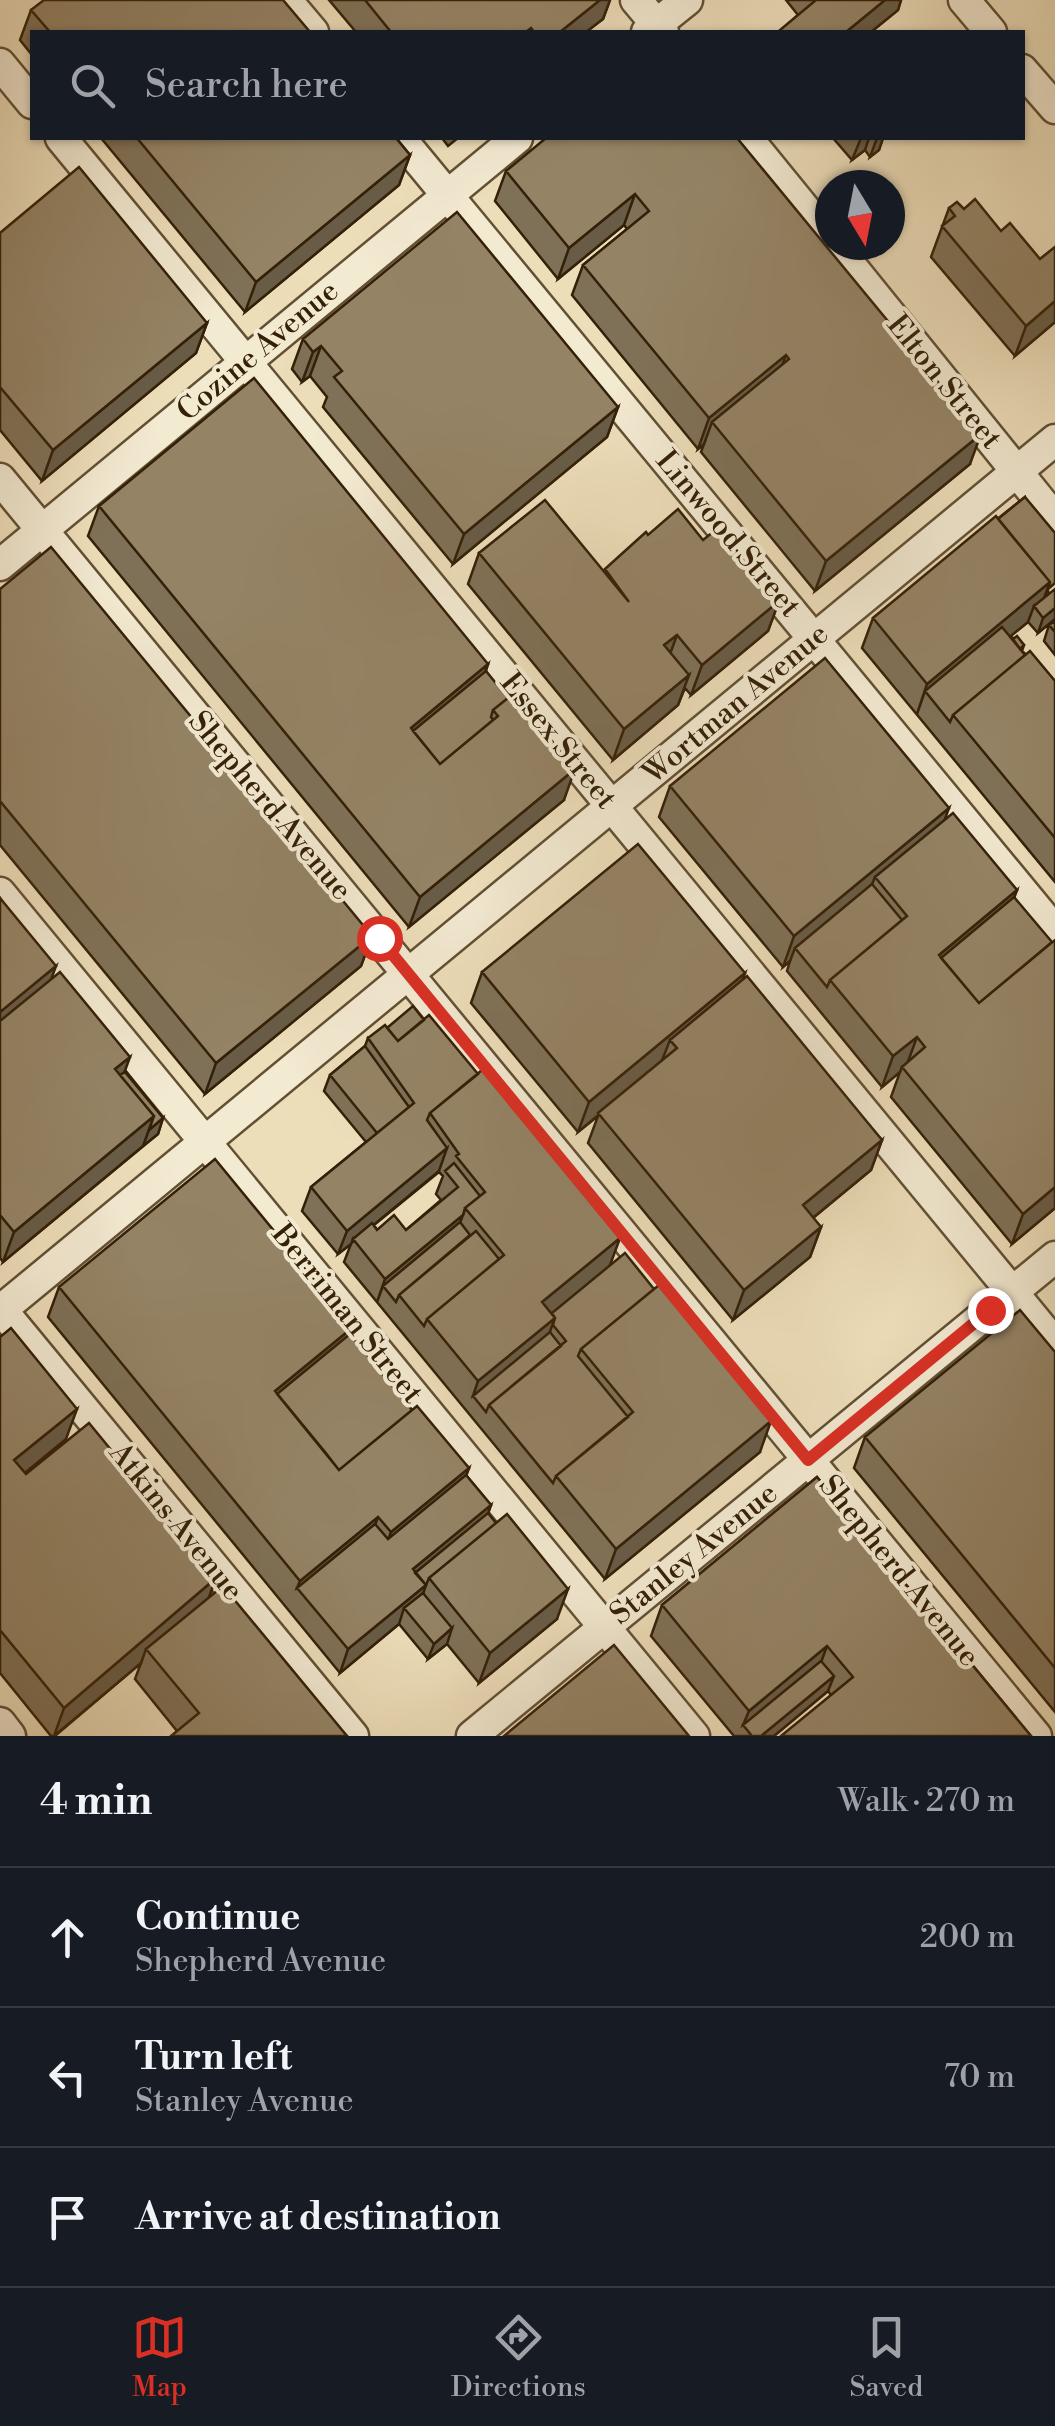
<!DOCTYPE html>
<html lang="en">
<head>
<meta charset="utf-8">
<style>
  :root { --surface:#171b24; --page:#20242c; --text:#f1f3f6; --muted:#9ea1a6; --line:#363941; --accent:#d93025 }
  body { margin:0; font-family:"Libre Bodoni",serif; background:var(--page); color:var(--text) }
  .compass { position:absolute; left:815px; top:170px; width:90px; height:90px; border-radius:50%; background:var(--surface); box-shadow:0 2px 8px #0004; rotate:170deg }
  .stop { position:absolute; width:30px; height:30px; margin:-22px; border:8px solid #d93025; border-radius:50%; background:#fff }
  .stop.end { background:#d93025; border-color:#fff; box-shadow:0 2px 10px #0008 }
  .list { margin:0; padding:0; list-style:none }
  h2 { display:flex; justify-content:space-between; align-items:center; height:130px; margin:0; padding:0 40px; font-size:42px }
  h2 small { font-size:32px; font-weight:400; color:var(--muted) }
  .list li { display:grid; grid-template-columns:65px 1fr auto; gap:30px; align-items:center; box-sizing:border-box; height:140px; padding:0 40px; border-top:2px solid var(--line) }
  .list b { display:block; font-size:38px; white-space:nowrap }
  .list p { margin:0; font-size:32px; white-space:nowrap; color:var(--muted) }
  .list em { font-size:32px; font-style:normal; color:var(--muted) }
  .icon { flex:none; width:55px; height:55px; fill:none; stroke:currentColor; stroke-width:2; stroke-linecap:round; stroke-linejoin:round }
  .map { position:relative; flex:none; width:1055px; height:1736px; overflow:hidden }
  .search { position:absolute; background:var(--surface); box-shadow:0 2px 8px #0004; left:30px; right:30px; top:30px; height:110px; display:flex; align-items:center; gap:25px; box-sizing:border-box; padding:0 35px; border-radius:0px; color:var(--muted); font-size:38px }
  .sheet { height:550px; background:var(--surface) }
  nav { display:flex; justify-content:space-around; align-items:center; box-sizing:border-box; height:140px; border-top:2px solid var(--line); background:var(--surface); font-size:28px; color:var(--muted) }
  nav a { display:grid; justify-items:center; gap:5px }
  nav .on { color:var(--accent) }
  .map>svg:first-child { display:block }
</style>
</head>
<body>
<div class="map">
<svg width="1055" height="1736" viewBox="0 0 1055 1736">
  <rect width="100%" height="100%" fill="#eddeba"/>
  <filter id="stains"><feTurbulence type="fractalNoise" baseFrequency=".002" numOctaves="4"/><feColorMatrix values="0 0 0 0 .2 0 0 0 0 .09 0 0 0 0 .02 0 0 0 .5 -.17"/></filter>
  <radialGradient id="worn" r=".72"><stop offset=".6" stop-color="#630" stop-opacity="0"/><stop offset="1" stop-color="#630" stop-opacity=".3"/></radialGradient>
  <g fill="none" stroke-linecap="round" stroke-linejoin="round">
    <g stroke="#625034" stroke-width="35">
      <path id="minor" d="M286,0L313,32
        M636,0L663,32
        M964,0L991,32
        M647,32L687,0
        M0,64L32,103
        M1022,70L1055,108
        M61,138L1055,1344
        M400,138L1055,931
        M747,138L830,240
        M834,245L1055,519
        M0,479L1036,1736
        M0,565L517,138
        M0,893L694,1736
        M0,1308L353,1736
        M0,1311L1055,440
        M0,1723L10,1736
        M472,1736L1055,1257"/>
    </g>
    <use href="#minor" stroke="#f3ead2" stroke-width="30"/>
  </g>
  <path fill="#7f7157" stroke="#342008" stroke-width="2.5" fill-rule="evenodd" d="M329,0H610L603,19L586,32H356Z
    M786,0H901L898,10L871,32H779L798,15Z
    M31,10L310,32H32V55L20,40Z
    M101,138H396L410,155L399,185L245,312Z
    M442,138H458L448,146Z
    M737,138L970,464L815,591L701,452L704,444L698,449L572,295L583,265L627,229L624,225L558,279L495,201L506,171Z
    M833,138H883L879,150L870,157L865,150L852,160Z
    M949,208L964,209L1001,231L1040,259L1055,247V322L1015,356L931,257Z
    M0,233L207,323L196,353L42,481L0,430Z
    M303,339L618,407L607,437L453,564L323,407L327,397L310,376L302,382L292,369Z
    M1025,497L1055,619L1038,633L1028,622L1010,636L1024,645L1022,651L1055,681V882L862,648L873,618Z
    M99,506L488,664L486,671L564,800L409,927L88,536Z
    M648,535L703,540L779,601L768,631L691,695L685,688L678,705L613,760L468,584L479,553L604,572Z
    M0,589L372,936L361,966L205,1094L0,845Z
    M1055,621V655L1044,641L1049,625Z
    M670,786L946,818L1017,890L1014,897L1055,1208L1012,1244L891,1097L900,1072L882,1087L787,971L790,961L783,967L659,817Z
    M0,898L52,978L163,1118L158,1134L3,1262L0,1258Z
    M482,972L742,980L882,1140L871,1170L813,1218L821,1227L810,1257L733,1320L588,1143L598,1116L578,1132L471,1003Z
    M368,1038L610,1265L760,1452L605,1579L344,1262L351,1244L338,1254L302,1211L311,1187L366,1142L324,1091L330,1075L365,1046ZM439,1172L443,1176L436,1194L441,1200L406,1230H377L374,1225Z
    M59,1287L353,1327L350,1334L412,1410L469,1468L466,1475L491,1505L488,1513L557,1619L479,1683L447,1644L428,1659L399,1624L340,1673L48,1317Z
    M0,1337L66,1439L25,1473L216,1578L209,1597L347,1736L177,1731L135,1679L141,1663L55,1736H51L0,1673Z
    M1055,1352V1712L854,1468L865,1437Z
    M817,1477L1031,1736L831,1695L828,1691L774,1736H734L651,1636L662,1605Z"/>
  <path fill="#685c47" stroke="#342008" stroke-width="2.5" d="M600,0H610L603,19L586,32H560Z
    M885,0H901L898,10L871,32H846Z
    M861,138H869L865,150L852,160Z
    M877,138H883L879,150L870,157Z
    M410,155L399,185L245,312L256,282Z
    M635,194L624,225L558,279L569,248Z
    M1055,301V322L1015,356L1026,326Z
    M207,323L196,353L42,481L53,450Z
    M321,346L310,376L302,382L313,352Z
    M786,355L775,385L712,422L704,444L698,449L709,418Z
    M618,407L607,437L453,564L464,534Z
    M981,434L970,464L815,591L826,561Z
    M1050,582L1039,612L1034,606L1028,622L933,700L925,691L917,714L927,684Z
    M779,601L768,631L691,695L702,665Z
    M1055,608V619L1038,633L1043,618Z
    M677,635L666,665L664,645Z
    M488,664L477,694L416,745L411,728Z
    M689,675L678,705L613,760L624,729Z
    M575,769L564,800L409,927L420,897Z
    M949,808L938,838L875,877L867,897L795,948L790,961L783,967L794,936Z
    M1017,890L1006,920L944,971L939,955Z
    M372,936L361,966L205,1094L216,1063Z
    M56,966L45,996L0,1034V1012Z
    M745,973L734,1003L677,1048L670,1040L661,1063L578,1132L589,1102Z
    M917,1037L906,1067H902L900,1072L882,1087L893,1056Z
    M130,1057L119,1087L115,1069Z
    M154,1116L143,1146L3,1262L14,1232Z
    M163,1118L158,1134L143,1146L149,1130Z
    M882,1140L871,1170L792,1235L803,1205Z
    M447,1148L439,1171L354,1241L353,1239L351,1244L338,1254L347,1231Z
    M1055,1187V1208L1012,1244L1023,1214Z
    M463,1215L454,1238L383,1286L377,1302L385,1279Z
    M821,1227L810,1257L733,1320L744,1290Z
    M620,1238L609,1268L531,1332L542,1302Z
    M555,1318L544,1348L473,1396L478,1381Z
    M353,1327L342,1357L280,1408L275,1391Z
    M77,1409L66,1439L3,1491L14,1460Z
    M771,1421L760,1452L605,1579L616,1549Z
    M469,1468L458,1498L380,1562L391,1532Z
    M491,1505L483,1528L416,1583L413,1569Z
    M378,1517L367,1547L297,1588L300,1581Z
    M216,1578L205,1608L146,1649L141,1663L54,1736L64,1708Z
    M426,1585L418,1609L404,1608L399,1624L340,1673L348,1649Z
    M568,1589L557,1619L479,1683L490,1653Z
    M452,1628L447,1644L428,1659L434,1644Z
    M827,1646L816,1676L743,1725L749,1711Z
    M834,1676L828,1691L774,1736H761Z"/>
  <path fill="#948365" stroke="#342008" stroke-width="2.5" d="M44,0H283L310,32H50L31,10Z
    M365,0H600L560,32H534L531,28L526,32H391Z
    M816,0H885L846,32H782L780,30Z
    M137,138H396L410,155L256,282Z
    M546,138H737L981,434L826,561L712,422L789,359L786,355L709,418L583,265L649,211L635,194L569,248L506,171Z
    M79,167L207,323L53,450L0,387V233Z
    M975,199L1001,231L1010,223L1040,259L1055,247V301L1026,326L942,226L955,216L949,208L957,202L964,209Z
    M457,212L618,407L464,534L334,377L342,371L321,346L313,352L303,339Z
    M254,378L488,664L411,728L440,764L498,716L493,710L513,694L575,769L420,897L99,506Z
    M1025,497L1055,533V583L1048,589L1050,582L998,519Z
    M545,500L629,602L605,569L646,532L648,535L678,509L703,540L718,528L779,601L702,665L677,635L664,645L689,675L624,729L479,553Z
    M996,516L1050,582L927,684L873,618Z
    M51,547L372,936L216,1063L0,801V589Z
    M1055,589V608L1043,618L1034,606Z
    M1055,621V632L1049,625Z
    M1002,627L1025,655L953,715L950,722L925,691Z
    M1017,636L1024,645L1020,649L1013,639Z
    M1030,651L1055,681V838L953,715Z
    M825,658L949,808L794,936L670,786Z
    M486,671L508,698L493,710L491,717L493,720L440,764L413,731Z
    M953,813L1017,890L939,955L979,1003L1055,940V1187L1023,1214L902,1067L925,1047L917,1037L893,1056L830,980L907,916L875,877Z
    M638,844L745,973L589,1102L482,972Z
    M872,884L902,920L830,980L827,987L795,948Z
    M1014,897L1052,942L979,1003L941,958Z
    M0,898L56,966L0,1012Z
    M60,972L130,1057L115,1069L154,1116L14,1232L0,1215V1021Z
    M747,976L882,1140L803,1205L821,1227L744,1290L598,1113L677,1048L670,1040Z
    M413,1006L424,1020L398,1041L387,1028Z
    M429,1015L478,1074L430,1113L427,1120L447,1148L347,1231L311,1187L414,1103L368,1038L385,1025L398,1041Z
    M365,1046L409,1107L377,1133L330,1075Z
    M482,1070L620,1238L542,1302L555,1318L478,1381L427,1319L504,1255L465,1208L485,1192L456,1156L459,1154L430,1113Z
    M125,1072L163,1118L149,1130L154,1116L120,1075Z
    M215,1159L353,1327L275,1391L325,1452L339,1470L417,1406L469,1468L391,1532L378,1517L300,1581L59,1287Z
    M454,1163L480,1196L465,1208L463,1215L385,1279L353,1239L372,1223L377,1230L394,1215L406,1230L458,1187L445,1171Z
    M460,1222L470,1235L399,1295L396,1302L383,1286Z
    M476,1231L499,1259L427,1319L424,1326L399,1295Z
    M625,1253L654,1289L581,1349L578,1356L628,1417L556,1476L553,1483L489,1405L566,1341L553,1325L555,1318L552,1313Z
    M659,1285L771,1421L616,1549L556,1476L633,1412L581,1349Z
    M1020,1310L1055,1352V1668L865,1437Z
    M11,1328L77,1409L14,1460L26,1474L89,1423L216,1578L64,1708L0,1630V1337Z
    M550,1332L561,1346L489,1405L486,1412L473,1396Z
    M350,1334L412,1410L339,1470L277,1394Z
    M466,1475L491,1505L413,1569L426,1585L348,1649L297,1588L375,1524L388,1539Z
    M817,1477L1031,1736H781L853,1677L827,1646L749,1711L662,1605Z
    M488,1513L496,1523L429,1578L426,1585L415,1573Z
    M507,1514L568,1589L490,1653L429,1578Z
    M223,1586L347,1736H171L199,1713L146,1649Z
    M423,1593L452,1628L434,1644L404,1608Z
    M614,1645L689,1736H504Z
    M821,1661L834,1676L761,1736H752L743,1725Z"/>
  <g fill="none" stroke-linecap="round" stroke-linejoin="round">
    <path stroke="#d93025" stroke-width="12" d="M379,938L808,1460L990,1310"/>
  </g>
  <g text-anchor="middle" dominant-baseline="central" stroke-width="8" stroke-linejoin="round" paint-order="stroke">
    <g font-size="30" fill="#342008" stroke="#f3ead2">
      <text transform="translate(258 351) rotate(-40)">Cozine Avenue</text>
      <text transform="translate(944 382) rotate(51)">Elton Street</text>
      <text transform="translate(728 534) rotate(50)">Linwood Street</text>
      <text transform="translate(736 704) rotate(-40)">Wortman Avenue</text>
      <text transform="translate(558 741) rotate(51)">Essex Street</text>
      <text transform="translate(270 806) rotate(50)">Shepherd Avenue</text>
      <text transform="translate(347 1314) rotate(51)">Berriman Street</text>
      <text transform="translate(176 1522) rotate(51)">Atkins Avenue</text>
      <text transform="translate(694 1554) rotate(-39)">Stanley Avenue</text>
      <text transform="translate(899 1571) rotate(51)">Shepherd Avenue</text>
    </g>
  </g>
  <rect width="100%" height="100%" filter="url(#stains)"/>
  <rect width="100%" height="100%" fill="url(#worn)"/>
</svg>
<svg class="compass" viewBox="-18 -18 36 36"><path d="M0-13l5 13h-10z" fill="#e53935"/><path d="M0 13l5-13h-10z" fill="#9ea1a6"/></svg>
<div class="stop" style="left:379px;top:938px"></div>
<div class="stop end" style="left:990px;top:1310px"></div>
<div class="search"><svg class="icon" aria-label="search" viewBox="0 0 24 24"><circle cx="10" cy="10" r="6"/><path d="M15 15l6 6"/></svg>Search here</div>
</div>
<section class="sheet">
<h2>4 min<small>Walk · 270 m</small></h2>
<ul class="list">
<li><svg class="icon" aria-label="ahead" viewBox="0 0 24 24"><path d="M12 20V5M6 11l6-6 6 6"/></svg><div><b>Continue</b><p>Shepherd Avenue</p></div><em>200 m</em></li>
<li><svg class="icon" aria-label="left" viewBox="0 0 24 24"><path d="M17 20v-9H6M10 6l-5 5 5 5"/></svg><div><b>Turn left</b><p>Stanley Avenue</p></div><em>70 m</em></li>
<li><svg class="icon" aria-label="arrive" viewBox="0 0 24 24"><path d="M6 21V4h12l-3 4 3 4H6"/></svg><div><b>Arrive at destination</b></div></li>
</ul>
</section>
<nav>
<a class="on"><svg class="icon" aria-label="map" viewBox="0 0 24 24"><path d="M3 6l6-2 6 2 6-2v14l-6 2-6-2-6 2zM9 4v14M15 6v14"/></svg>Map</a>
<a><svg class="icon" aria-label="directions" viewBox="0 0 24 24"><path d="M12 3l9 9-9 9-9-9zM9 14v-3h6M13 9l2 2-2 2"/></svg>Directions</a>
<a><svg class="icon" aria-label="saved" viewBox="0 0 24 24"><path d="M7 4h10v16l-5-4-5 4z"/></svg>Saved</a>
</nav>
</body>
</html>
